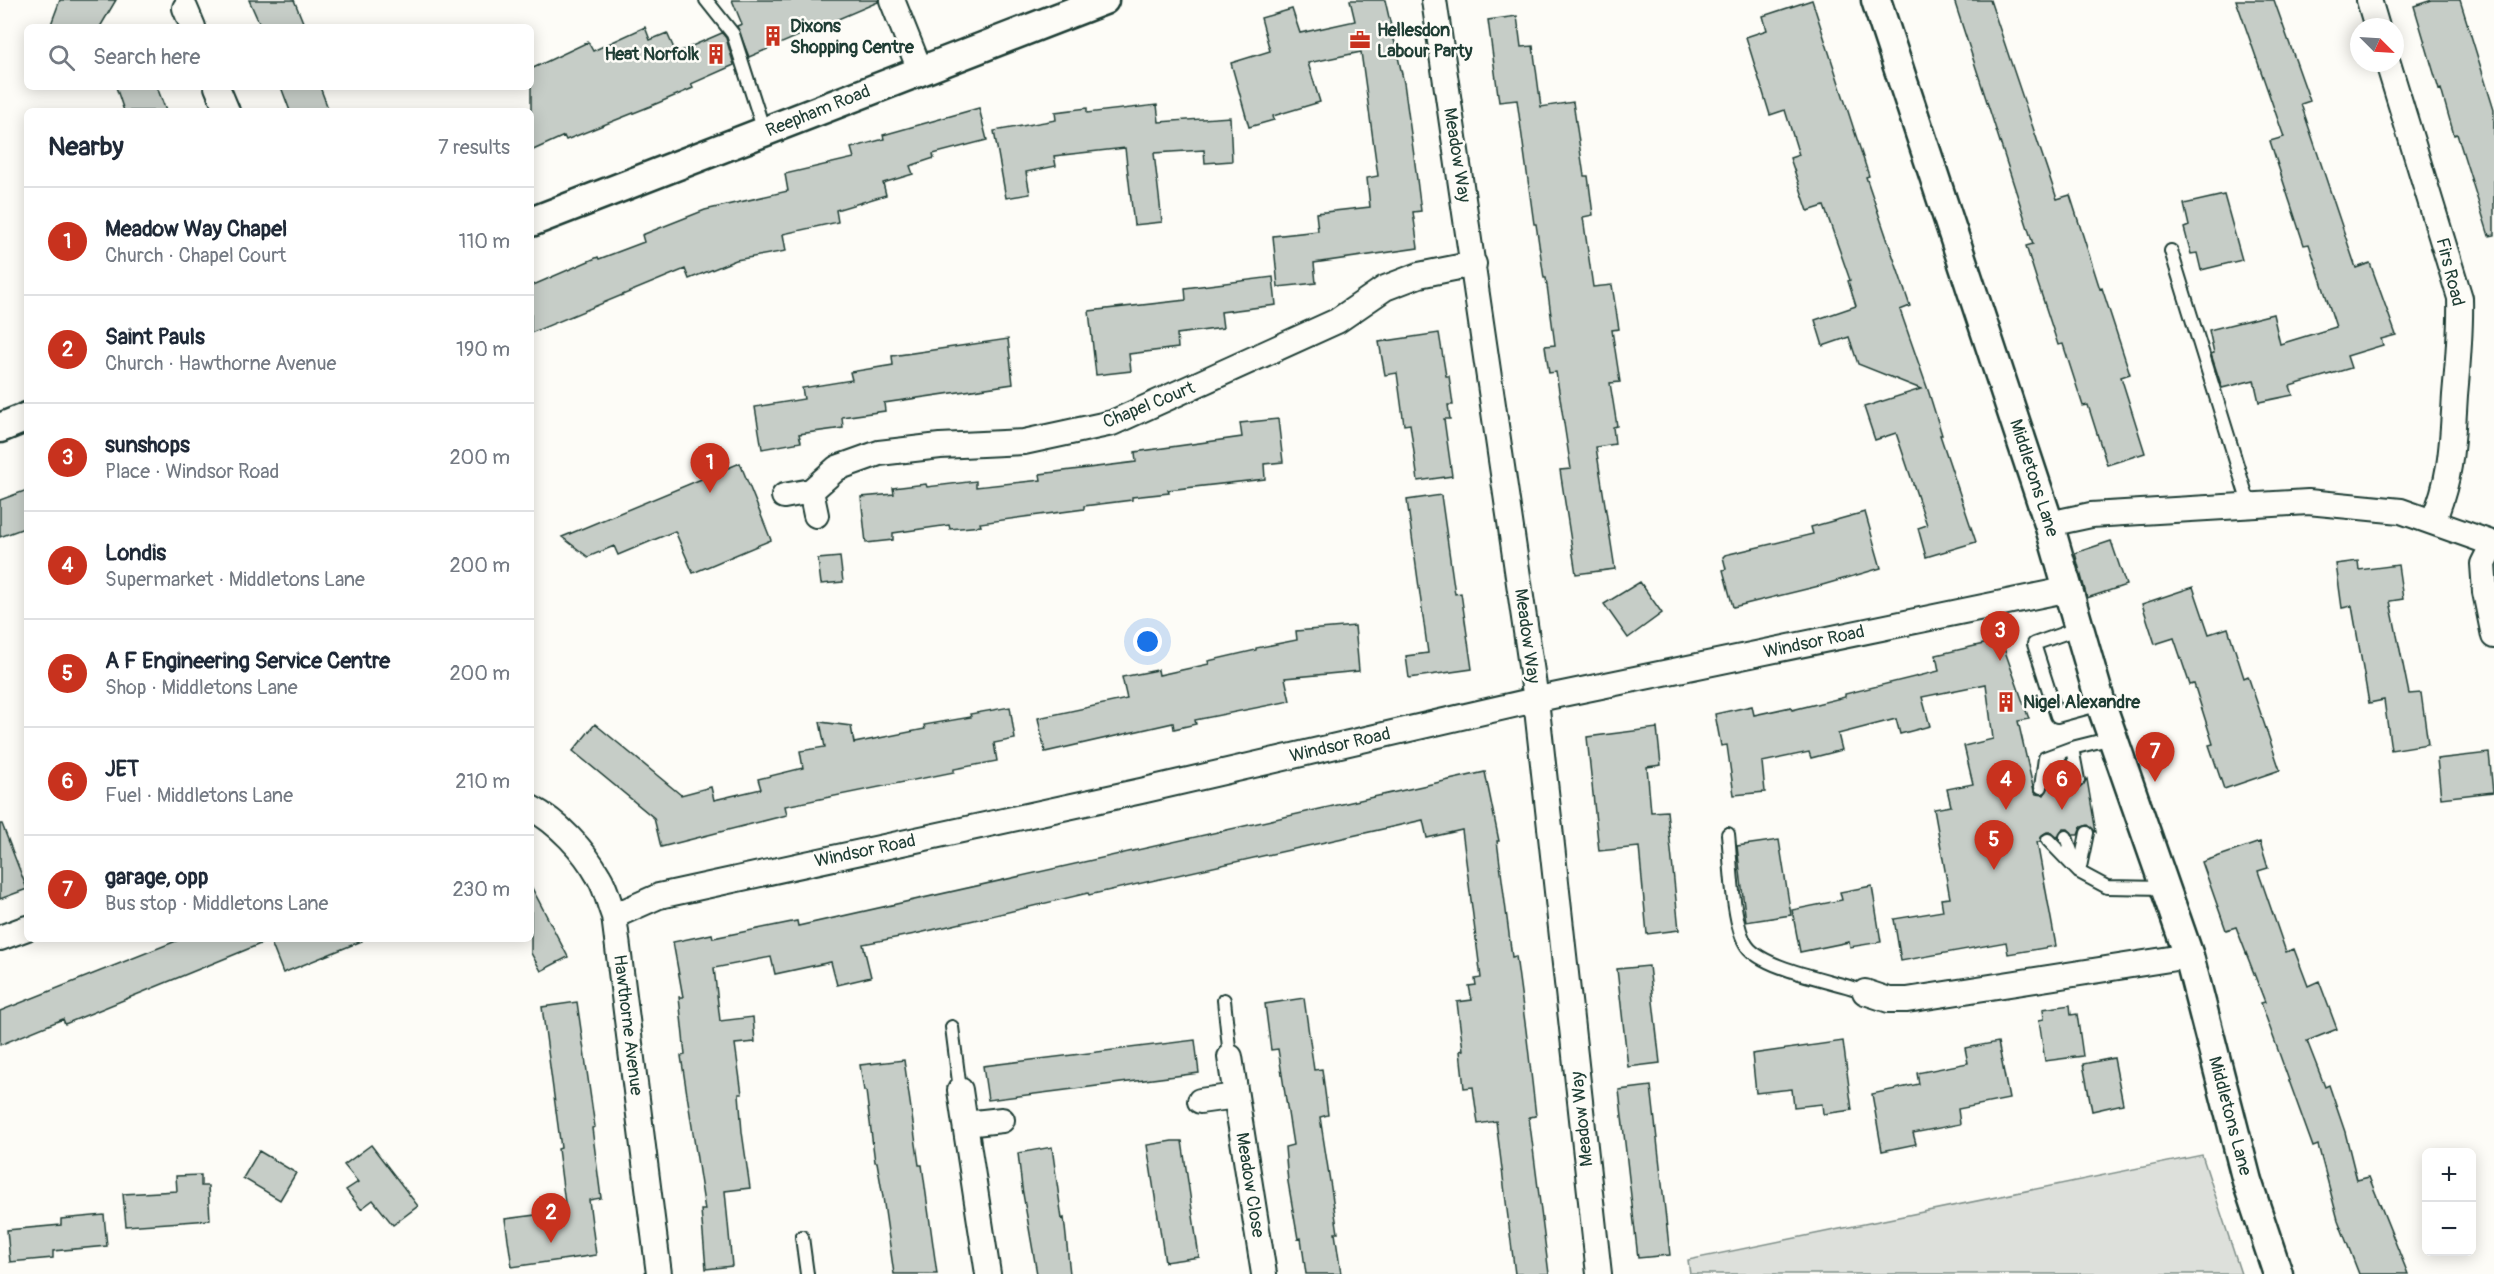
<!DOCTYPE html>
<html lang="en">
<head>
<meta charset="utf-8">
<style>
  :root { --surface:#fff; --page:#f2f2f3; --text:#1f2937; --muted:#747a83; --line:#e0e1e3; --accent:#c8321e }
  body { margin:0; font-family:Pangolin,sans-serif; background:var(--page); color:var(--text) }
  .controls { position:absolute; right:18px; bottom:18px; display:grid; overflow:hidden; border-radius:9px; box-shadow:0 3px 15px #0003 }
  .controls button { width:54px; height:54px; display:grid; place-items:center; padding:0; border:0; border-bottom:2px solid var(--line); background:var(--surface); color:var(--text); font:30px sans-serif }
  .compass { position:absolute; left:2350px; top:18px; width:54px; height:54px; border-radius:50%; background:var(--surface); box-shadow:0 3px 15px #0003; rotate:114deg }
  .you { position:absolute; left:1148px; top:642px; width:21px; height:21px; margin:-15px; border:4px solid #fff; border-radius:50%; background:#1a73e8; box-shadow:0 0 0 9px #1a73e833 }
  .badge { display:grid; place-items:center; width:39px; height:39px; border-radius:50%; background:var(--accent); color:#fff; font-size:20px; font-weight:700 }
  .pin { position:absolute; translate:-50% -50px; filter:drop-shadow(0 2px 3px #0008) }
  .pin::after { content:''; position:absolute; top:32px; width:21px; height:18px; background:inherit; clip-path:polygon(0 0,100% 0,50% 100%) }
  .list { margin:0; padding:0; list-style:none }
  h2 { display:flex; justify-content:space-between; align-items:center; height:78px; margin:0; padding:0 24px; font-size:26px }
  h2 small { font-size:20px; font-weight:400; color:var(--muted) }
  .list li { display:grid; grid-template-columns:39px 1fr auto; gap:18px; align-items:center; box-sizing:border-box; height:108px; padding:0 24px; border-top:2px solid var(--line) }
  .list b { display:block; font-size:22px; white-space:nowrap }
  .list p { margin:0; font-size:20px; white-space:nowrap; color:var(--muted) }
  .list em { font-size:20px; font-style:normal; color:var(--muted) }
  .icon { flex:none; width:33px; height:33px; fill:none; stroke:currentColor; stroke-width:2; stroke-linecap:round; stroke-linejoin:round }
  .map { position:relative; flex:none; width:2494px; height:1274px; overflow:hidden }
  .search { position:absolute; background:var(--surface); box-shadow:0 3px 15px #0003; left:24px; top:24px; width:510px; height:66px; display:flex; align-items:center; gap:15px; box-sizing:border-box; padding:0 21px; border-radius:9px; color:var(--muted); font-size:22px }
  .panel { position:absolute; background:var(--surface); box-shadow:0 3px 15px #0003; left:24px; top:108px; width:510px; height:834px; border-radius:9px }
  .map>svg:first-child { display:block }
</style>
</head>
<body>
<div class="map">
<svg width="2494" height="1274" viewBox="0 0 2494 1274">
  <rect width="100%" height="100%" fill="#fdfcf7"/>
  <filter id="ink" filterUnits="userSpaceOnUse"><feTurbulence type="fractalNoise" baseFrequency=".0167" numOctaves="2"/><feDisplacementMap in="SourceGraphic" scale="12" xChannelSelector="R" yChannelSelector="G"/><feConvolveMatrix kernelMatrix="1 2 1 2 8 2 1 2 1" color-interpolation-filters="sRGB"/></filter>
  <g filter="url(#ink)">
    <path fill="#dde0db" stroke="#7e8e88" stroke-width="1.5" d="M2202,1155L2241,1274H1690L1688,1260Z"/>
    <path fill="#c6cdc7" stroke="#1f3d34" stroke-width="1.5" d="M60,0H116L100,27H50Z
      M249,0H294L305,27H261Z
      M732,0H878V2L749,57L737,26L742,24Z
      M1350,0H1385L1404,83L1414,156L1421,211L1413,212L1418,248L1314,263L1316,283L1278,287L1273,236L1318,231L1316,213L1370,207L1367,178L1378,176L1361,52L1308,63L1320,102L1273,116L1274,120L1249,127L1231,63L1270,51L1261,18L1292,9L1300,33L1355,21Z
      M1812,0L1869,176L1866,177L1910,306L1900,310L1929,393L1942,435H1940L1976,542L1926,557L1918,528L1927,525L1896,433L1875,440L1864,407L1921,389L1858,364L1849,337L1823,346L1815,320L1856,306L1848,281L1850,280L1824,206L1808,211L1790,158L1799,155L1785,110L1770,115L1746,37L1767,30L1763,16Z
      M1954,0H1990L2057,199L2070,195L2100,289L2102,288L2130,374L2121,377L2145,453L2107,465L2088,405L2083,406L2063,344L2058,345L2038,284L2026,246L2033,244Z
      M2236,0H2274L2310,101L2301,104L2356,268L2370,263L2396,335L2381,339L2383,345L2347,356L2351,368L2290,386L2293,395L2259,402L2254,380L2222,388L2211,354L2214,353L2209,330L2273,314L2280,344L2336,327L2309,244L2304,245L2270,141L2284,137Z
      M2432,0H2460L2494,110V235L2489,236L2457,134L2454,135L2441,89L2439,90L2414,6Z
      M1517,16L1521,47L1533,46L1541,107L1573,102L1584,176H1588L1593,215L1583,217L1593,287L1612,285L1619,329L1612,330L1620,382L1610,383L1617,426L1613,427L1615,444L1596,447L1615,569L1576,574L1560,470L1571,469L1556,372L1549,373L1545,346L1555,345L1546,278H1544L1536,224H1534L1517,100L1499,102L1488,20Z
      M645,27L650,40L667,33L676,53L722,33L726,38L734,65L691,84L693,88L651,106L566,140L564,136L531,151V69L588,42L593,51Z
      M116,87H157L166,111H124Z
      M281,87H320L329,111H290Z
      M1157,105L1159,122L1230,117L1232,161L1205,163L1204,150L1154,153L1162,222L1134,225L1125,148L1054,156L1056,166L1026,172L1030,194L1006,198L994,131L1056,120L1055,112L1087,108V113Z
      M979,108L987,140L933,154L934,158L910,166L913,174L883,183L886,195L836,210L838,222L783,234L786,251L736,260L689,279L685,269L531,333V286L598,257L599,259L644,242L642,235L705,210L788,191L785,174L854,158L851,148L884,139L883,135Z
      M2224,195L2242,260L2201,270L2197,253L2191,254L2184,228L2189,226L2184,204Z
      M1273,277L1276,305L1221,312L1223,328L1177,334L1178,348L1129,354L1131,371L1096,375L1089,311L1186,300L1185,288Z
      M1439,333L1446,376H1449L1453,405H1448L1450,419H1444L1452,476L1418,481L1410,424L1404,425L1397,373L1385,375L1379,342Z
      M1008,339L1013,384L884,403L885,411L842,417L843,428L799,434L801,442L762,449L755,407L804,399L802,388L852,380L850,372L893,365L892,356Z
      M1278,419L1283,462L1264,464L1265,479L1168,490L1169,493L1132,497V500L1084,506V509L980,523L981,526L950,529L949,525L893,533V540L866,543L861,497L894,494L893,488L926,484L927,487L976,481V487L1041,480L1040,474L1136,462L1135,452L1242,437L1240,423Z
      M740,463L771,540L693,573L675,531L618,555L614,546L588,557L562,537Z
      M27,490V527L0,537V500Z
      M1441,495L1455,594L1461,593L1472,669L1409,678L1406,656L1428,653L1407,500Z
      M1865,512L1881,568L1819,586L1733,607L1723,570L1726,569L1723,557L1725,555L1813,534L1811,527Z
      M2111,541L2126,585L2087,598L2075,553Z
      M840,557L843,582L821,584L818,559Z
      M2358,561L2359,570L2398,565L2403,599L2390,601L2409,694L2421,693L2428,744L2391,750L2384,700L2369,703L2352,606L2342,608L2336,564Z
      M1640,582L1662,613L1628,638L1604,604Z
      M2193,587L2209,634L2228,628L2244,678L2248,676L2280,770L2224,789L2209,745L2213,744L2194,684L2190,685L2174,638L2155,644L2142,604Z
      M1355,626L1359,671L1285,678L1290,701L1195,720L1196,724L1174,729L1173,723L1045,752L1038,718L1127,699L1122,677L1158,670L1159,675L1209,664L1208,661L1256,650V648L1297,640L1296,631Z
      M2001,640L2029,719L2018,721L2034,791L2036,794L2044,795L2050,785L2054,791H2061L2066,783L2070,782L2075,788H2080L2087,779L2096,832L2088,825L2081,827L2078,835H2074L2068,829H2063L2058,838L2051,832H2047L2042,835L2040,842H2037L2056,946L2008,954L2006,942L1901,961L1894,919L1943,911L1941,899L1950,898L1934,809L1951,806L1947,789L1973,784L1964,746L1993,739L1986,684L1922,697L1930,726L1900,734L1896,719L1838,734L1842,750L1811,758L1809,752L1762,762L1765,792L1734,795L1727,745L1721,746L1715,714L1752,706L1754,715L1791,707L1792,710L1845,697V694L1939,671L1936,655Z
      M1010,707L1015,739L994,743L997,761L954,769V772L785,806L787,815L661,847L654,818L573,751L595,724L681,795L711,787L714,800L761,789L758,779L803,768L800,751L825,747L820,722L851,726L854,743L925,729L924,725L971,717L970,714Z
      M1657,728L1661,765L1647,767L1651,812L1667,811L1679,930L1647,934L1639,847L1599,851L1587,737Z
      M2489,753L2493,792L2441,798L2437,759Z
      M1485,772L1499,841H1497L1512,957L1516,956L1526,1030L1536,1116L1529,1117L1549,1274H1515L1496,1121L1478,1124L1473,1087L1464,1088L1460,1051L1463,1050L1457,1002L1472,1000L1469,986L1476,985L1475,979L1481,978L1462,830L1427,838L1423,820L1089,895L1088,893L915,934L863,944L871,977L837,985L831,962L775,974L771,957L714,968L720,1021L753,1017L755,1042L735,1044L742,1094H739L742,1132L750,1188L725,1191L732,1266L706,1269L701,1210H705L681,1056L685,1055L679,997H683L673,942L712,934L713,938L797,921L798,926Z
      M0,824H2L27,889L0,899Z
      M1779,840L1791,915L1746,922L1737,846Z
      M2260,842L2268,868L2258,871L2286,952L2294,949L2308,986L2319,981L2337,1029L2307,1041L2325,1087L2329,1085L2345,1132L2357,1180L2369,1177L2408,1274H2359L2338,1220L2318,1145L2313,1147L2261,1003L2265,1002L2236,927L2226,930L2202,862Z
      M531,886L568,957L541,971L531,953Z
      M1872,886L1881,942L1850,947L1849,942L1800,952L1792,910L1842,900L1840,892Z
      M181,939H362V941L283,973L270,940L65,1024L63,1019L0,1045V1011Z
      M1649,966L1660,1063L1628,1067L1617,969Z
      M1304,998L1314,1070L1322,1069L1328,1115L1320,1117L1338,1233H1335L1341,1274H1306L1301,1238L1298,1239L1288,1182L1285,1147L1293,1145L1278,1049L1271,1050L1265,1004Z
      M577,1002L595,1127L592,1128L601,1198L589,1200L596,1255L512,1267L505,1219L566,1211L558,1149L561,1148L542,1007Z
      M2070,1005L2071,1015L2077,1014L2083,1056L2045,1061L2039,1020L2044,1019L2043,1009Z
      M1195,1040L1199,1073L988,1100L983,1066Z
      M1843,1041L1852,1110L1823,1114L1822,1104L1794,1107L1792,1089L1756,1093L1752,1054Z
      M1998,1042L2009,1099L1958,1109L1960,1124L1913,1133L1916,1144L1882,1151L1872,1094L1919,1084L1917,1073L1968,1063L1965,1048Z
      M2114,1058L2123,1104L2092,1111L2083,1064Z
      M904,1060L919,1165H922L937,1274H894L883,1197L877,1162H875L866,1091H864L860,1065Z
      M1651,1086L1670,1255L1638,1258L1619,1090Z
      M1172,1141H1182L1199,1257L1165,1262L1147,1145Z
      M371,1145L418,1206L393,1225L373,1200L361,1209L346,1190L358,1182L344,1165Z
      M1052,1147L1062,1219L1064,1218L1070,1274H1037L1022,1188L1018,1153Z
      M259,1151L296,1173L280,1200L243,1178Z
      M201,1175V1186H208L210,1220L126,1226L123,1194L177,1191L176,1176Z
      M104,1215L107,1246L53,1251V1258L10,1262L7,1230L61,1225V1219Z"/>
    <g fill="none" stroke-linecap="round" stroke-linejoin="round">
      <g stroke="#1f3d34" stroke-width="16">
        <path id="service" d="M706,0L733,34L764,131
          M2171,251L2250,507
          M2079,628L2034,644L2057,716L2101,704
          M2072,748L2078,780
          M2058,784L2059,753
          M2041,787L2045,758L2072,748L2112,738
          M1728,834C1731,861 1732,925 1747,946C1764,970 1837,981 1865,992
          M2066,837L2077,868
          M2048,840L2079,872L2107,887L2165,888
          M2079,872L2087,833
          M1224,1000L1230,1057
          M952,1027L960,1090
          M802,1237L807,1274"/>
      </g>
      <g stroke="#1f3d34" stroke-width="28">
        <path id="minor" d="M892,0L920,70
          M1434,0L1536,700L1599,1274
          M2369,0L2377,27
          M185,8L193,27
          M2388,63L2460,298C2461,330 2458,362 2455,395C2452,443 2452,476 2433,521
          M217,87L227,111
          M784,496L811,491
          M816,515L811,491L837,468L879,453L940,446L1024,442L1112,423L1337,321L1385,288L1419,275L1474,264
          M2049,524L2091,515L2308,502L2401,511L2494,544
          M2493,544L2483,564L2485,592L2494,636
          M531,808C558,822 584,850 599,877C606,888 609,904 614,916L659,1274
          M614,916L659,896L1141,791L1548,697L2070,589
          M0,938L27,928
          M1865,992L1889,1000H1907L2189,956
          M1230,1057L1236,1096
          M960,1090L965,1124
          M1200,1101L1236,1096L1264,1274
          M988,1274L965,1124L1002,1120"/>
      </g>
      <g stroke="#1f3d34" stroke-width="33">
        <path id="tertiary" d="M1876,0L2049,524L2101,704L2189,956L2247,1181L2278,1274
          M531,222L1104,0
          M0,428L27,417"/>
      </g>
      <use href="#service" stroke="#fdfcf7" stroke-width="12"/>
      <use href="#minor" stroke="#fdfcf7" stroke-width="24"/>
      <use href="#tertiary" stroke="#fdfcf7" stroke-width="28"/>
    </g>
  </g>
  <defs>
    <g id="building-bare" transform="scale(1.62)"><path d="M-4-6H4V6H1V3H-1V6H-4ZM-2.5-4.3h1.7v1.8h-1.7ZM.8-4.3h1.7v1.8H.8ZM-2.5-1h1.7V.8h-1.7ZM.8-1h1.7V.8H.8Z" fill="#c8321e" stroke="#fdfcf7" stroke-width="2.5" paint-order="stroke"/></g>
    <g id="office-bare" transform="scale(1.62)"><path d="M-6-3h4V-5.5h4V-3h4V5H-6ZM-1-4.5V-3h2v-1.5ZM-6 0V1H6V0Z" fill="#c8321e" stroke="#fdfcf7" stroke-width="2.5" paint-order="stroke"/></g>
  </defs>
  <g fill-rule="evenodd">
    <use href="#building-bare" x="773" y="36"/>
    <use href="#office-bare" x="1360" y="40"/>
    <use href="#building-bare" x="716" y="54"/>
    <use href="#building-bare" x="2006" y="702"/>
  </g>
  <g text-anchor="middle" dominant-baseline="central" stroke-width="5" stroke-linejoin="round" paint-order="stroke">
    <g font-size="18" font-weight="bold" fill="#1f3d34" stroke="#fdfcf7" text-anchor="start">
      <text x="790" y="26">Dixons<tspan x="790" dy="21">Shopping Centre</tspan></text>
      <text x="1377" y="30">Hellesdon<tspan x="1377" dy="21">Labour Party</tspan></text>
      <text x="699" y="54" text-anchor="end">Heat Norfolk</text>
      <text x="2023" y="702">Nigel Alexandre</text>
    </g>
    <g font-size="18" fill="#1f3d34" stroke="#fdfcf7">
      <text transform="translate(818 111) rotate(-22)">Reepham Road</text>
      <text transform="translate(1457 155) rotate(81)">Meadow Way</text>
      <text transform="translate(2450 272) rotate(76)">Firs Road</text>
      <text transform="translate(1149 405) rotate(-22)">Chapel Court</text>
      <text transform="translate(2034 478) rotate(72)">Middletons Lane</text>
      <text transform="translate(1527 636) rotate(82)">Meadow Way</text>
      <text transform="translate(1814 642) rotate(-12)">Windsor Road</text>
      <text transform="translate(1340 745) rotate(-13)">Windsor Road</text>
      <text transform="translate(865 851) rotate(-12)">Windsor Road</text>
      <text transform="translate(628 1025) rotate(83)">Hawthorne Avenue</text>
      <text transform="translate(2230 1116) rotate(75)">Middletons Lane</text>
      <text transform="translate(1582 1119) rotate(-96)">Meadow Way</text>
      <text transform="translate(1250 1185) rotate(81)">Meadow Close</text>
    </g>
  </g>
</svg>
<div class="controls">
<button>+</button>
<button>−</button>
</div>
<svg class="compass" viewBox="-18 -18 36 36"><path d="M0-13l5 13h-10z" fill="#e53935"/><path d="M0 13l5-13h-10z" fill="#747a83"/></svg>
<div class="you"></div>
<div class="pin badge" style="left:710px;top:493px">1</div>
<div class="pin badge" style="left:551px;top:1243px">2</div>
<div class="pin badge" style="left:2000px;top:661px">3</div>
<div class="pin badge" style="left:2006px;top:810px">4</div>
<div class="pin badge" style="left:1994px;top:870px">5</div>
<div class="pin badge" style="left:2062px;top:810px">6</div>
<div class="pin badge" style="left:2155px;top:782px">7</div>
<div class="search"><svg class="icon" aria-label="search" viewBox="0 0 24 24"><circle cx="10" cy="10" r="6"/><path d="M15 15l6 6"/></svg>Search here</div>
<section class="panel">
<h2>Nearby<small>7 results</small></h2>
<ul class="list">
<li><span class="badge">1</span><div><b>Meadow Way Chapel</b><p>Church · Chapel Court</p></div><em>110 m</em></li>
<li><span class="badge">2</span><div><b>Saint Pauls</b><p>Church · Hawthorne Avenue</p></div><em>190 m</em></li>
<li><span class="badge">3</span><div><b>sunshops</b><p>Place · Windsor Road</p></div><em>200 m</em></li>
<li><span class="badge">4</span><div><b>Londis</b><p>Supermarket · Middletons Lane</p></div><em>200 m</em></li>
<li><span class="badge">5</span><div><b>A F Engineering Service Centre</b><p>Shop · Middletons Lane</p></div><em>200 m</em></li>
<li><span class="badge">6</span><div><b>JET</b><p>Fuel · Middletons Lane</p></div><em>210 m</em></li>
<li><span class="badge">7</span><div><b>garage, opp</b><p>Bus stop · Middletons Lane</p></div><em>230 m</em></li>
</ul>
</section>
</div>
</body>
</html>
